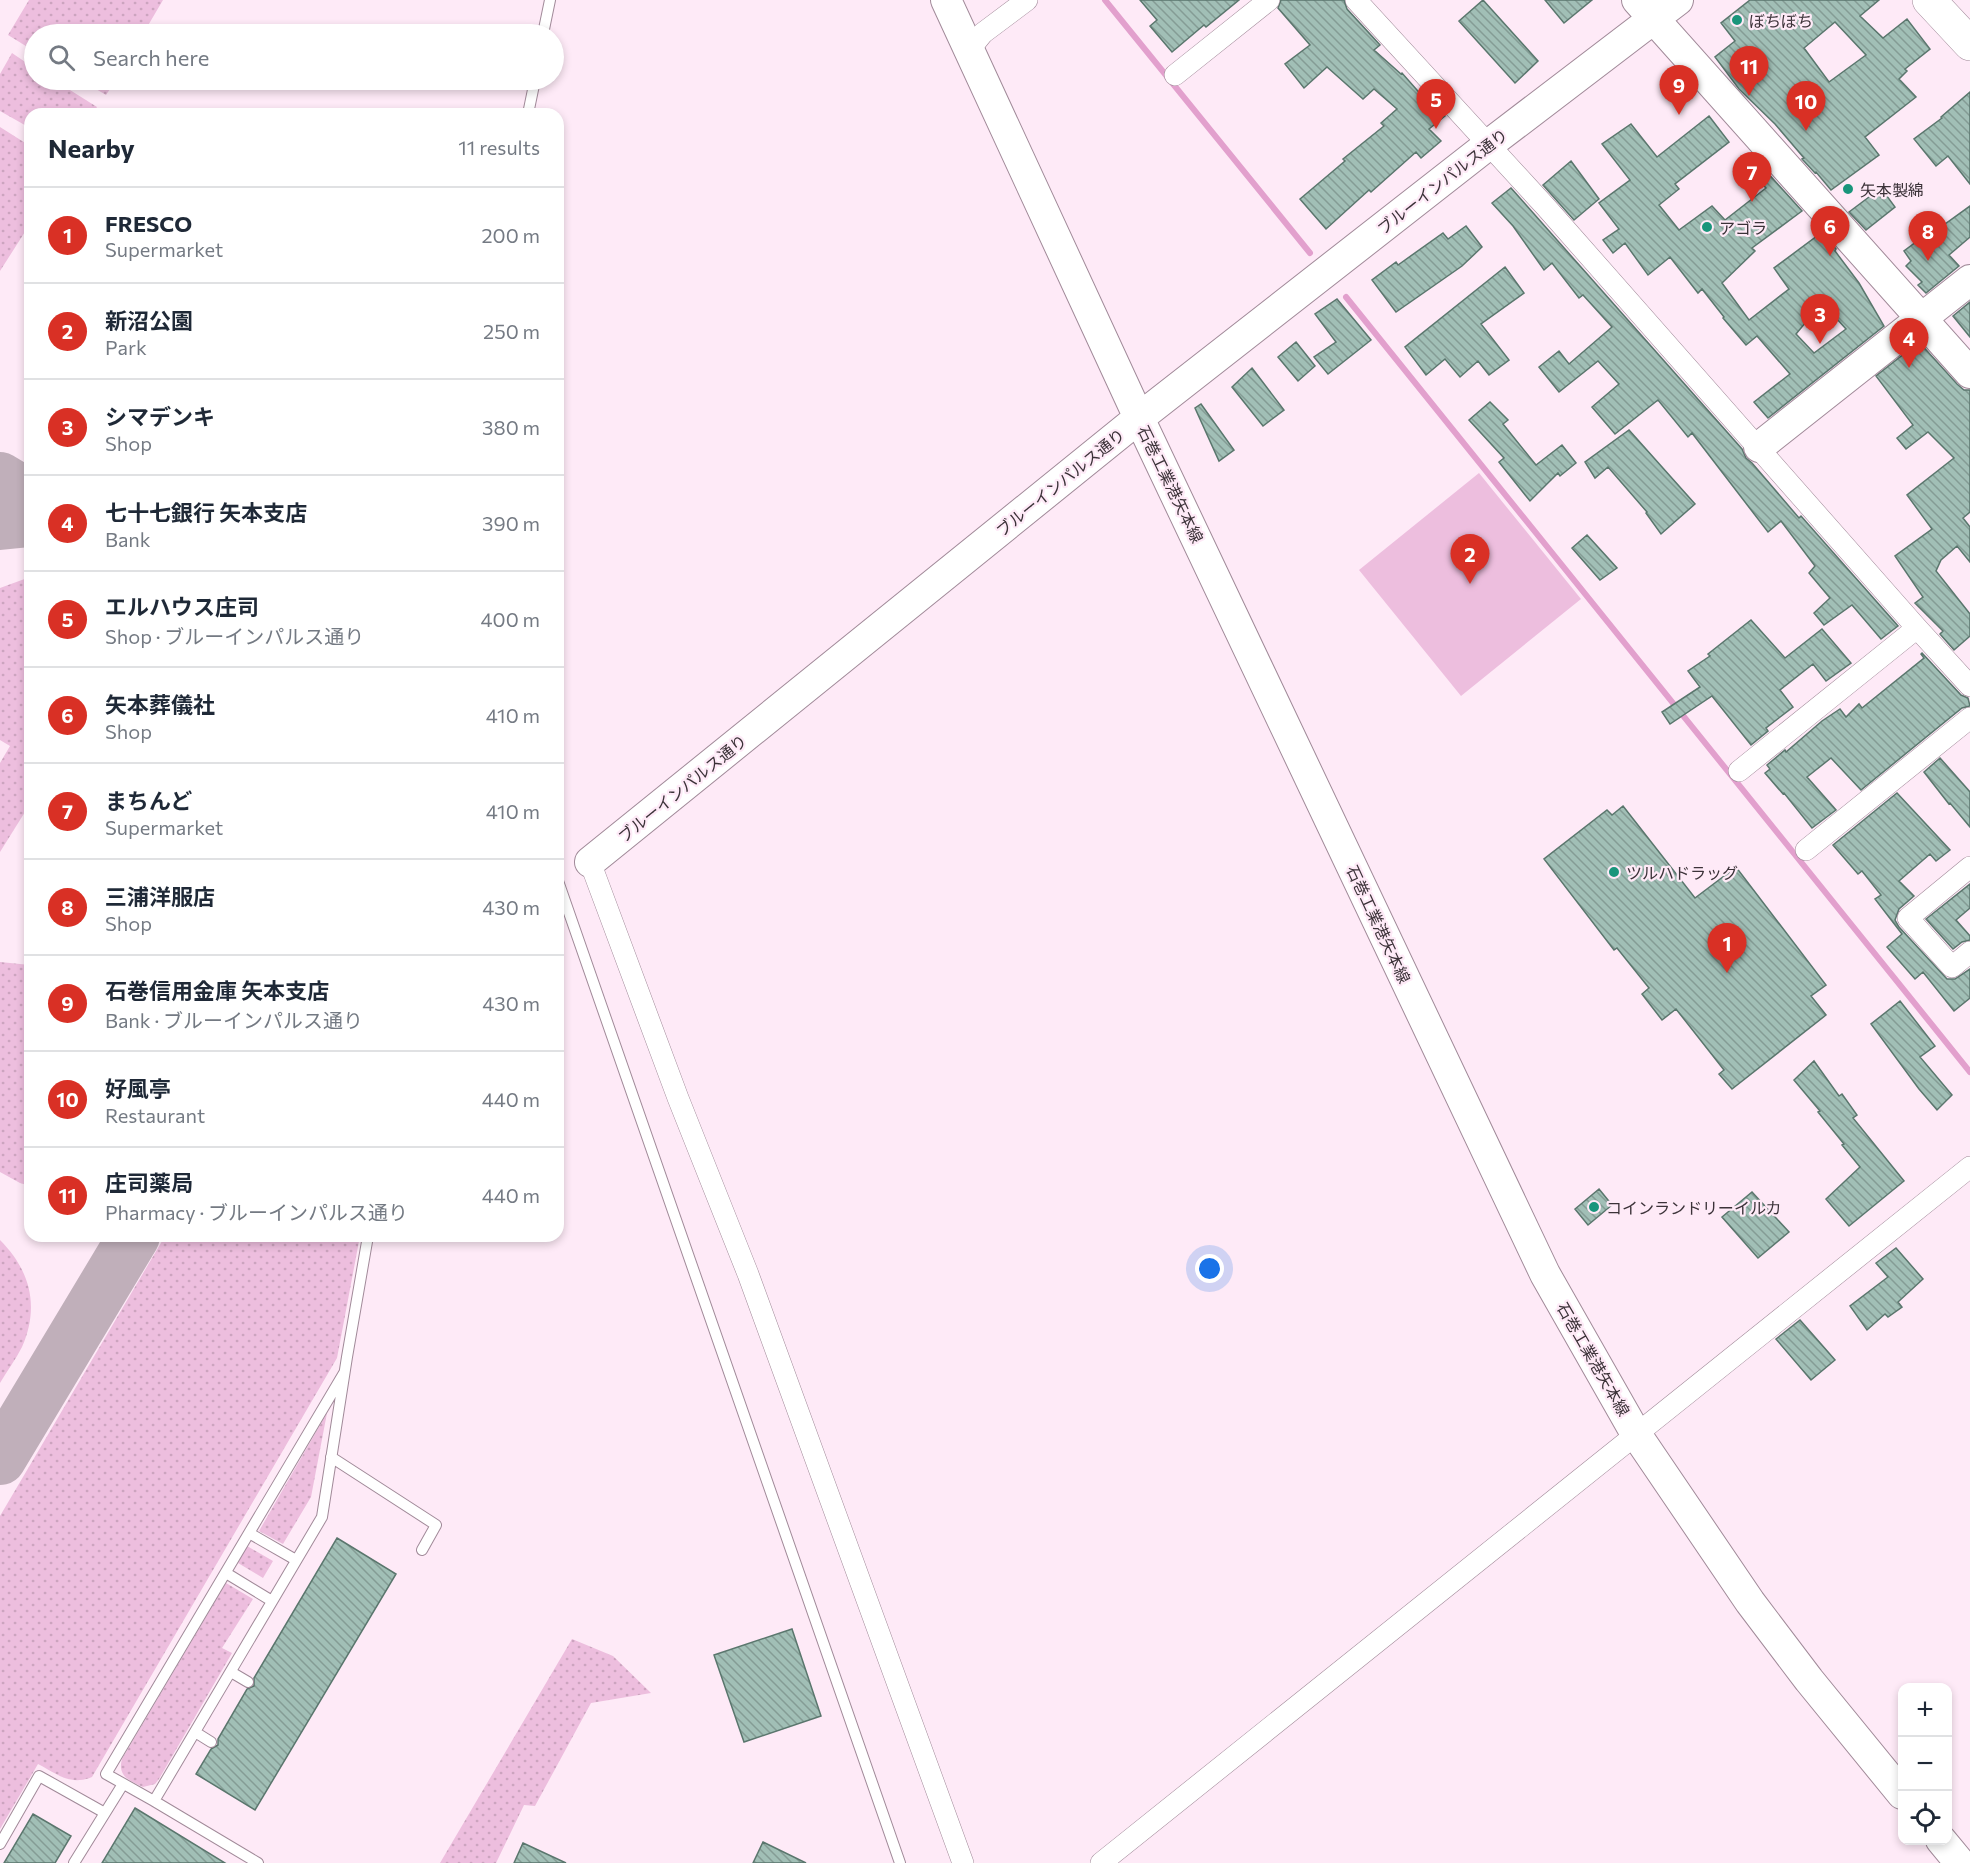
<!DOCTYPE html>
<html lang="en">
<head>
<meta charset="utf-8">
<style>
  :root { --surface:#fff; --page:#f6f6f7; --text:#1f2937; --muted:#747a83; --line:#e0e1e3; --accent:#d93025 }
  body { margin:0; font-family:Commissioner,"Noto Sans JP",sans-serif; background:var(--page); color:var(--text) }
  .controls { position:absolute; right:18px; bottom:18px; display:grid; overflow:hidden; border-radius:12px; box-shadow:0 3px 9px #0003 }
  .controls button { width:54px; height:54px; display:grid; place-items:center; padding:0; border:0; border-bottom:2px solid var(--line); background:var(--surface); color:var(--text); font:30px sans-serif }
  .you { position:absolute; left:1210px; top:1269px; width:21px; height:21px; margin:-15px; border:4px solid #fff; border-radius:50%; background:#1a73e8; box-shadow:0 0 0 9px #1a73e833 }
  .badge { display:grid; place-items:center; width:39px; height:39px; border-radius:50%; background:var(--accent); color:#fff; font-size:20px; font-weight:700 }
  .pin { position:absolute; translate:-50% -50px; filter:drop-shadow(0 2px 3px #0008) }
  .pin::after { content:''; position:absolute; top:32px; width:21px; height:18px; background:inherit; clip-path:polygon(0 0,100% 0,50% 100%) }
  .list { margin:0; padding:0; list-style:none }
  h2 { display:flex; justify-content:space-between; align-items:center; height:78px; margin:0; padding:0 24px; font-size:26px }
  h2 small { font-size:20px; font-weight:400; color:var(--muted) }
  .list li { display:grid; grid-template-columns:39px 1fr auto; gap:18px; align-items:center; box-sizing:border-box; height:96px; padding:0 24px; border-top:2px solid var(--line) }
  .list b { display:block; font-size:22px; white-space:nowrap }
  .list p { margin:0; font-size:20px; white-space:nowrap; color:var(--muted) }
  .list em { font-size:20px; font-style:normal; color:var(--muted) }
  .icon { flex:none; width:33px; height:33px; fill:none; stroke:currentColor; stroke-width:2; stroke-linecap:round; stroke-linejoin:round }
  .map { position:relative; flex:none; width:1970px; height:1863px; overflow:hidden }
  .search { position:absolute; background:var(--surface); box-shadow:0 3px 9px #0003; left:24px; top:24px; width:540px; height:66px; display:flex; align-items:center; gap:15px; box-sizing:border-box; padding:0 21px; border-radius:33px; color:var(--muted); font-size:22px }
  .panel { position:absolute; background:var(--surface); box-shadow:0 3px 9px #0003; left:24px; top:108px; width:540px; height:1134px; border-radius:18px }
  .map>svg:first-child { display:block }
</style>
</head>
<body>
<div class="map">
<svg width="1970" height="1863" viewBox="0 0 1970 1863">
  <defs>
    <pattern id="grass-dots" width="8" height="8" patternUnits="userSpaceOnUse" patternTransform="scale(1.5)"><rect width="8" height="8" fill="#edbede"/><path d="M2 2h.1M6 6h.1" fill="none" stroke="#cca4bf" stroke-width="1.8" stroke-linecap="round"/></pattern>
    <pattern id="building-back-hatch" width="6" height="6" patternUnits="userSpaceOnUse" patternTransform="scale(1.5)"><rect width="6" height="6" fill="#a1bfb6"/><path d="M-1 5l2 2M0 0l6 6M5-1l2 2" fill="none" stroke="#849c95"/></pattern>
  </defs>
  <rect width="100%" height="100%" fill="#feeaf7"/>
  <path fill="url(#grass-dots)" d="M29,0H163L143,34H34V51L8,35Z
    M12,53L34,68V80H54L97,107L93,114H30V128L0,111V74Z
    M81,80H116L106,95Z
    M0,127L30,146V224L0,271Z
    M30,577V804L0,852V763L10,746L0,740V588Z
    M0,962L30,965V1186L20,1183L0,1172Z
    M165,1236H360L337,1358L92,1777C70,1786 57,1774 38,1764L0,1829V1516Z
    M0,1240C30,1270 40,1306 22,1347C16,1359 7,1371 0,1383Z
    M327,1413L311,1497L283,1544L259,1531Z
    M247,1546L273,1561L263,1578L238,1563Z
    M226,1583L253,1599L222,1648L232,1653L159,1779L155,1784L143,1787C130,1781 117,1776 122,1759Z
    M572,1639L613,1656L651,1693L591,1703L535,1806L524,1805L496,1863H440Z"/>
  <path fill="#edbede" d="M1479,473L1581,599L1461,696L1359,570Z"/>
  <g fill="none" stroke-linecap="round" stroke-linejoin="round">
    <path stroke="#e2a0cd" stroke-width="6" d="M1105,0L1310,253
      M1346,297L1970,1072"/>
    <path stroke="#c0afba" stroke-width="52" d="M0,478L30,496
      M0,524L30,521
      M0,1459L134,1236"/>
  </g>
  <path fill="url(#building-back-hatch)" stroke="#5a766d" stroke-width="1.5" fill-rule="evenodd" d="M1140,0H1239L1206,27L1204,25L1172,52L1150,26L1157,20Z
    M1281,0H1344L1347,9L1380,45L1374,50L1401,74L1402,73L1424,98L1427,96L1445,116L1429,129L1441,141L1421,158L1416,152L1371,192L1369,190L1326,229L1300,199L1345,161L1343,159L1384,126L1381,123L1397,109L1374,89L1363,99L1327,67L1304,88L1285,64L1310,45L1278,8Z
    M1483,0L1538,61L1515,83L1459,21Z
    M1545,0H1592L1564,23Z
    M1750,0H1879L1860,16L1883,38L1907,19L1930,49L1905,69L1907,71L1899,79L1916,97L1865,137L1879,155L1831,190L1816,172L1815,173L1802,159L1804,158L1775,124L1739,89L1715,57L1735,41L1721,23ZM1835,22L1866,55L1829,82L1804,48Z
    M1970,92V184L1948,156L1936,166L1914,139L1942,118L1941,117Z
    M1709,116L1729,142L1675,184L1679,189L1659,205L1679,230L1712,206L1725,220L1766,188L1757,179L1766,171L1802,211L1752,248L1755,251L1722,283L1749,320L1789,289L1774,268L1821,233L1836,249L1835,251L1859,283L1884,326L1768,418L1754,402L1790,374L1757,336L1746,345L1723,318L1724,317L1702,289L1698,293L1670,257L1648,275L1625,243L1613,253L1603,240L1619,229L1599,203L1630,180L1602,144L1631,124L1657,157ZM1826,307L1846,329L1814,353L1796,334L1806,322Z
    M1571,161L1599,199L1574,220L1543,185Z
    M1511,188L1742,449L1746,458L1752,463L1799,518L1801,516L1898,626L1881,639L1852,605L1824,625L1814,613L1830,598L1809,573L1815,566L1781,521L1768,532L1692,433L1688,437L1658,400L1615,434L1592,407L1619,384L1598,361L1559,392L1539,367L1559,351L1569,364L1612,327L1583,295L1579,298L1552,263L1544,270L1513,226L1492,203Z
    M1881,188L1895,207L1866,230L1849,212Z
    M1970,206V237L1949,255L1959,266L1926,293L1918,285L1922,282L1906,266L1911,261L1904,251L1936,227L1938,229Z
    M1466,226L1482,247L1462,266L1396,312L1372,280L1396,262L1398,265L1443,233L1448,239Z
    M1505,267L1524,293L1481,324L1509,360L1489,375L1478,361L1460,377L1445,359L1426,375L1405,347Z
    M1337,299L1371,340L1328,374L1314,357L1336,342L1315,314Z
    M1970,302V337L1953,316Z
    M1296,342L1315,366L1298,381L1278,357Z
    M1919,342L1957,384L1964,390H1970V512L1963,518L1970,527V562L1957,546L1941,560L1936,571L1970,614V636L1954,650L1940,634L1943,631L1915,603L1923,597L1895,556L1932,529L1907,495L1954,458L1928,432L1906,449L1897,438L1913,425L1876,376Z
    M1252,368L1284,410L1263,426L1232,387Z
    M1490,402L1508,420L1503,424L1536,465L1562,445L1576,463L1560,476L1558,473L1530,501L1499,462L1504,458L1469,420Z
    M1201,404L1234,450L1219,461L1195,408Z
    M1629,430L1695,504L1661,534L1646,513L1647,512L1608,467L1595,478L1585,462Z
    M1587,535L1617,568L1600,580L1572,548Z
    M1751,620L1785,658L1822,629L1851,663L1826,681L1813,664L1780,690L1793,707L1766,728L1768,731L1751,745L1712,696L1670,724L1662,712L1700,687L1688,671L1710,656L1708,654Z
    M1922,653L1961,695L1968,698L1970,706L1962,708L1861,790L1831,758L1807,777L1836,810L1812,828L1784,793L1783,794L1765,773L1770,769L1767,765L1785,750L1786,752L1822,721L1840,709L1846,717L1859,704L1862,708L1924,658L1921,654Z
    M1940,758L1970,792V827L1950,803L1949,804L1924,772Z
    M1897,793L1950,850L1936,861L1930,854L1899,881L1914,896L1899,909L1895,920L1899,927L1947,979H1955L1970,969V998L1954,1011L1923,972L1915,979L1887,947L1902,934L1875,899L1881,895L1862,871L1858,874L1833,845Z
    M1623,806L1695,898L1736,867L1826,985L1811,996L1826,1015L1732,1089L1719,1074L1724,1070L1676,1009L1662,1020L1642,994L1649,988L1617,948L1614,950L1544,859L1607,810L1612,815Z
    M1970,884V908L1956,920L1970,936V940L1962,942L1953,949L1926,919Z
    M1900,1001L1935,1046L1920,1057L1952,1095L1937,1110L1919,1089L1871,1024Z
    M1814,1061L1839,1096L1842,1094L1857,1115L1853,1118L1904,1181L1849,1226L1826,1199L1860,1167L1842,1145L1844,1144L1818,1112L1820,1111L1794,1080Z
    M1599,1189L1612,1205L1588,1225L1575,1209Z
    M1752,1192L1789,1232L1758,1258L1722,1217Z
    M1896,1248L1923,1279L1898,1302L1902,1307L1888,1317L1885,1314L1867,1330L1850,1306L1888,1277L1876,1263Z
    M1800,1320L1835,1360L1811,1380L1776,1339Z
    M337,1538L396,1574L255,1810L196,1774L211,1749L218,1745V1739L247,1689L254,1686V1678Z
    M792,1629L821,1716L744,1742L714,1655Z
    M135,1808L225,1863H102Z
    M33,1814L71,1836L55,1863H4Z
    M763,1842L806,1863H753Z
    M523,1843L566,1863H514Z"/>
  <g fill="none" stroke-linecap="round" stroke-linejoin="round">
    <g stroke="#a18a99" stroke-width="12">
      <path id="lane" d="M543,34L550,0
        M528,114L535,80
        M558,881L900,1863
        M344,1373L106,1774L154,1801L322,1517L347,1357L368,1236
        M331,1457L436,1525L422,1550
        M249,1533L296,1560
        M226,1573L272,1601
        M231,1672L248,1682
        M195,1732L211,1742
        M154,1801L258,1863
        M0,1844L39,1776L105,1813
        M74,1863L123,1784"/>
    </g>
    <g stroke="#a18a99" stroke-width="22">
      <path id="street" d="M1356,0L1545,206L1917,628L1970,686
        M970,49L983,33L1027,0
        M1175,75L1269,0
        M1739,771L1917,628
        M1806,850L1970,718
        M590,862L678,1098L748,1274L963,1863
        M1970,867L1908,918L1952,967L1970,952
        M1101,1863L1970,1167"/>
    </g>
    <g stroke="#a18a99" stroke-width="32">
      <path id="secondary" d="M946,0L1139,418L1545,1274L1636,1434L1750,1602L1809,1680L1902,1794
        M1637,0L1970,373
        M1759,447L1970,280
        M590,862L1139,418L1488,145L1678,0
        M1941,1840L1960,1863"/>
    </g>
    <g stroke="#a18a99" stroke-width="34">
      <path id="highway" d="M1929,0L1970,44"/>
    </g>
    <use href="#lane" stroke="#fff" stroke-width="10"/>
    <use href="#street" stroke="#fff" stroke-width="21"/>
    <use href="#secondary" stroke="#fff" stroke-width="30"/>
    <use href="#highway" stroke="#fff" stroke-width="33"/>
  </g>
  <g fill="#19957b" stroke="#feeaf7" stroke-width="2">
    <circle cx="1737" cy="20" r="6"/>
    <circle cx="1848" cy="189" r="6"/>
    <circle cx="1707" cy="227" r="6"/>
    <circle cx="1614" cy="872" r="6"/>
    <circle cx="1594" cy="1207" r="6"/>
  </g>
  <g text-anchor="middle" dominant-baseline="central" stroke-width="4.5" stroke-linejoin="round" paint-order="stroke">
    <g font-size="16" fill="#3b3238" stroke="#feeaf7" text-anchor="start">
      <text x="1749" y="20">ぼちぼち</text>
      <text x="1860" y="189">矢本製綿</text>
      <text x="1719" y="227">アゴラ</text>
      <text x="1626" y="872">ツルハドラッグ</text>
      <text x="1606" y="1207">コインランドリーイルカ</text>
    </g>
    <g font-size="16" fill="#3b3238" stroke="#feeaf7">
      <text transform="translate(1442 181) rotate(-38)">ブルーインパルス通り</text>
      <text transform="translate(1060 482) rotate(-39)">ブルーインパルス通り</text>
      <text transform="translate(1171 484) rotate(64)">石巻工業港矢本線</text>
      <text transform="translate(682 788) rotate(-39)">ブルーインパルス通り</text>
      <text transform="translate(1379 924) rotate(65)">石巻工業港矢本線</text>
      <text transform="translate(1594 1359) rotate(60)">石巻工業港矢本線</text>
    </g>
  </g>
</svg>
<div class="controls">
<button>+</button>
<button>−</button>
<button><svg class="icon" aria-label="locate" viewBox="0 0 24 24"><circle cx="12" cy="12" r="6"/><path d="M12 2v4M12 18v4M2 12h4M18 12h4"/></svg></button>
</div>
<div class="you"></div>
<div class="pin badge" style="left:1727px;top:973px">1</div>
<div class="pin badge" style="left:1470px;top:584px">2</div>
<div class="pin badge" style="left:1820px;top:344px">3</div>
<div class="pin badge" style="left:1909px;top:368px">4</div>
<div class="pin badge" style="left:1436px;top:129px">5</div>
<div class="pin badge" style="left:1830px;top:256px">6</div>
<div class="pin badge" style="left:1752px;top:202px">7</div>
<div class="pin badge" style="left:1928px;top:261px">8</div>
<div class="pin badge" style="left:1679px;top:115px">9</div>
<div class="pin badge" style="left:1806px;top:131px">10</div>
<div class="pin badge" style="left:1749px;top:96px">11</div>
<div class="search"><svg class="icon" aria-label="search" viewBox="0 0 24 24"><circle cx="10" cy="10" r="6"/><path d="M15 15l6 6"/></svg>Search here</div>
<section class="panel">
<h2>Nearby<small>11 results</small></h2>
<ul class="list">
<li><span class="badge">1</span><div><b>FRESCO</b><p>Supermarket</p></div><em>200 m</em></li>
<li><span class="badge">2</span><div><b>新沼公園</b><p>Park</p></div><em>250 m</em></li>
<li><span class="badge">3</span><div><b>シマデンキ</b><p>Shop</p></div><em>380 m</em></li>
<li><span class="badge">4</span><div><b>七十七銀行 矢本支店</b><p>Bank</p></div><em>390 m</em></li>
<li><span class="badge">5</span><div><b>エルハウス庄司</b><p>Shop · ブルーインパルス通り</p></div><em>400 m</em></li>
<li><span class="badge">6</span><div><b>矢本葬儀社</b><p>Shop</p></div><em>410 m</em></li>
<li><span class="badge">7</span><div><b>まちんど</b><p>Supermarket</p></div><em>410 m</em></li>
<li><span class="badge">8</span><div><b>三浦洋服店</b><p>Shop</p></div><em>430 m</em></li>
<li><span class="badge">9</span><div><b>石巻信用金庫 矢本支店</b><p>Bank · ブルーインパルス通り</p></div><em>430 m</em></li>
<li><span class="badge">10</span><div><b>好風亭</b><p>Restaurant</p></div><em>440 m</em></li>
<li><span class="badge">11</span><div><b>庄司薬局</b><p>Pharmacy · ブルーインパルス通り</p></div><em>440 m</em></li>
</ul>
</section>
</div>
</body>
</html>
